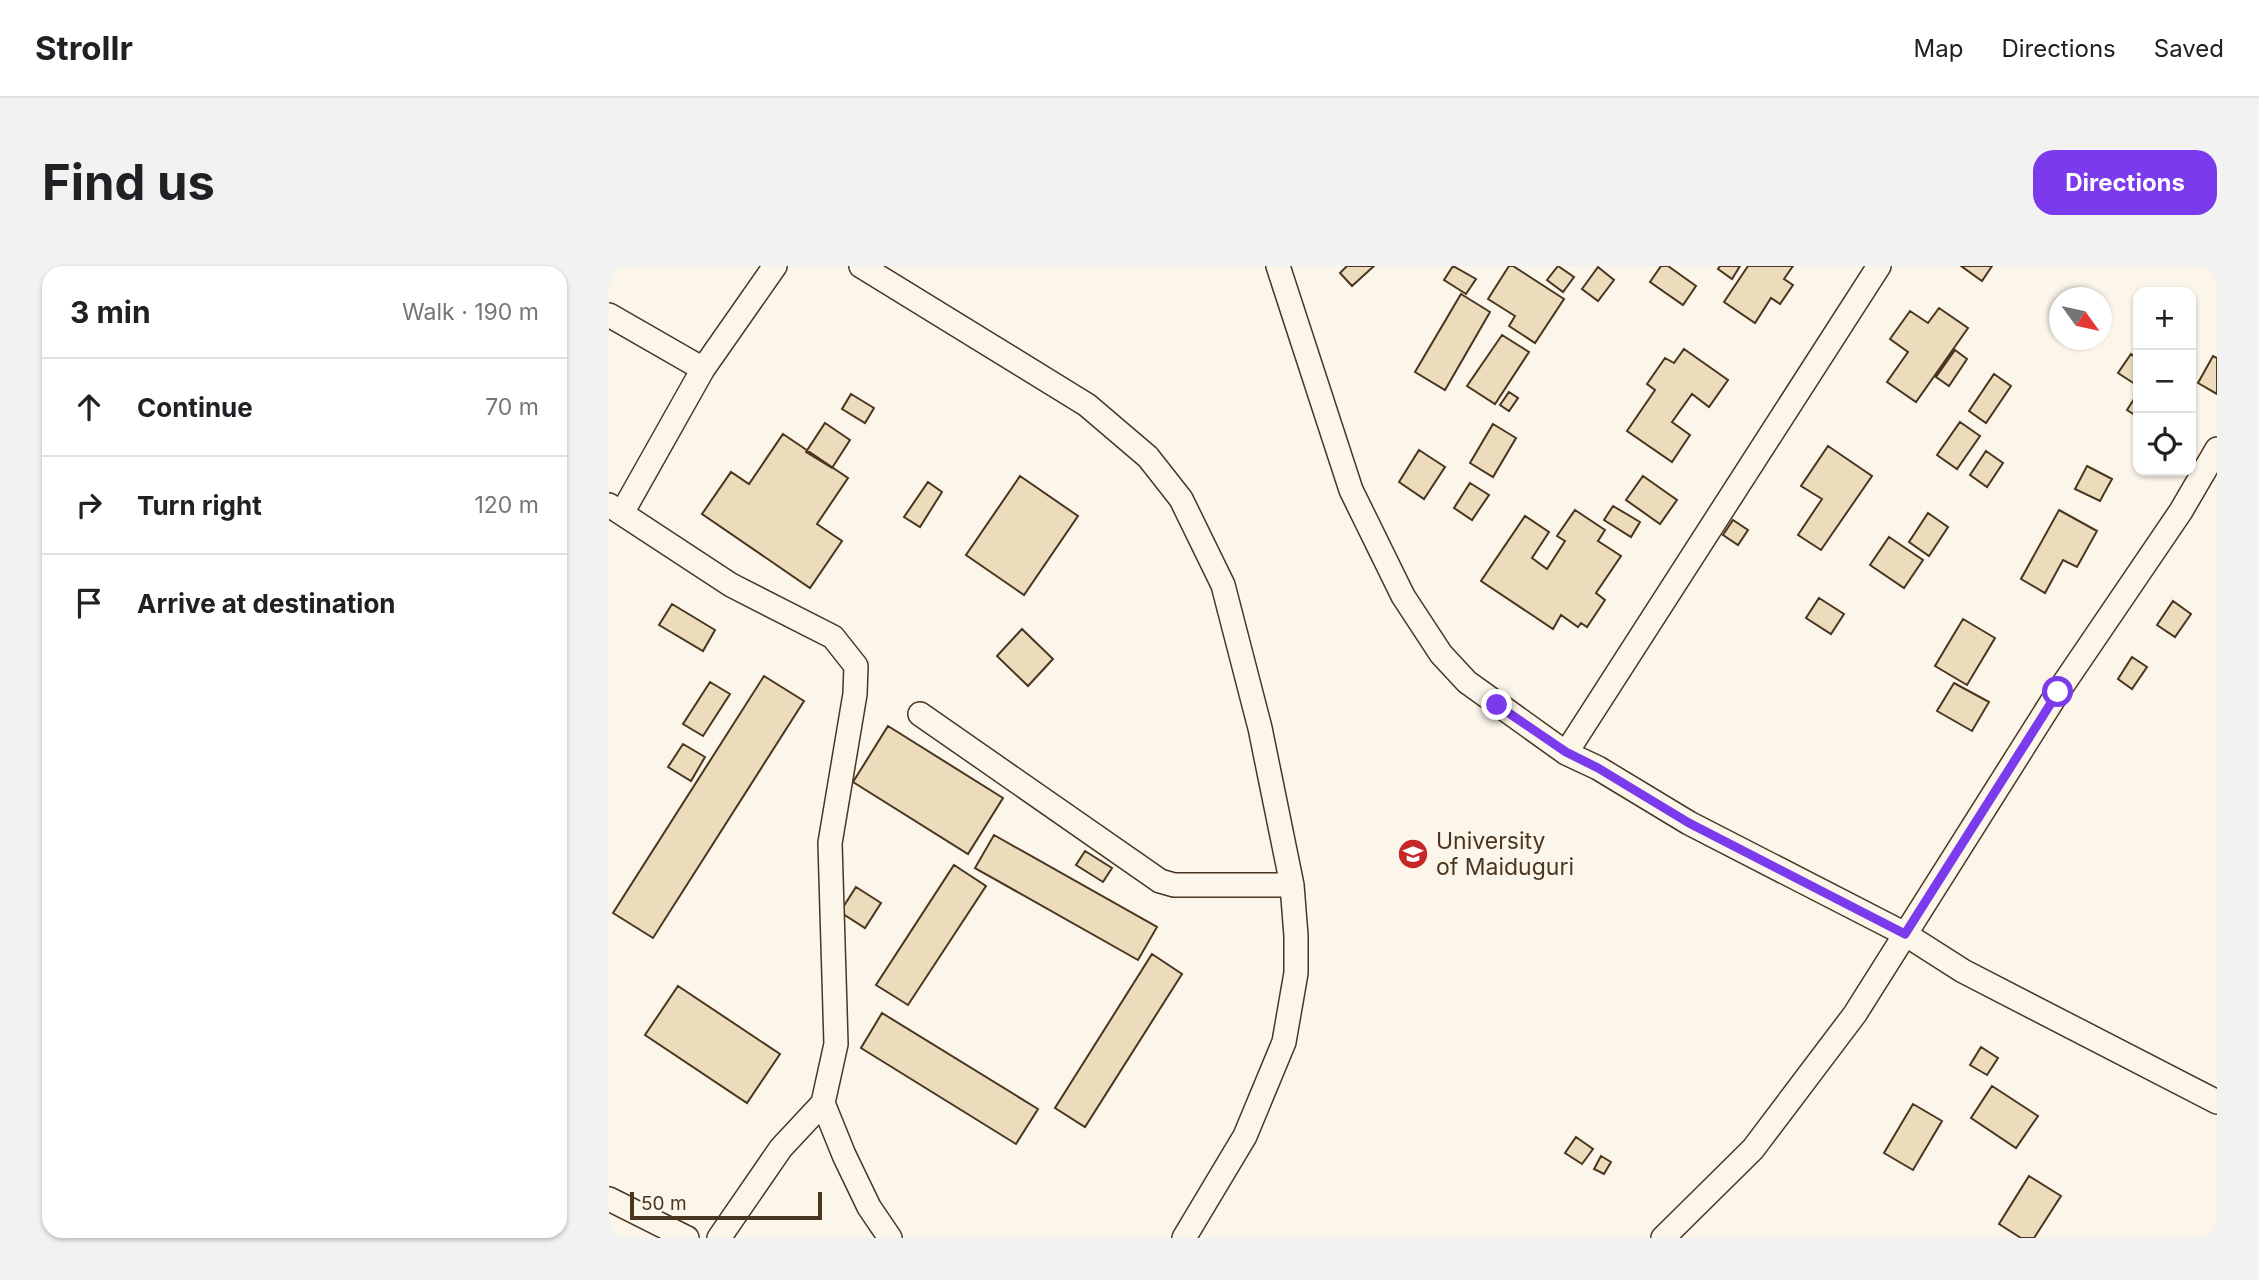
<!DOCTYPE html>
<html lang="en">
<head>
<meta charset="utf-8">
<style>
  :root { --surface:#fff; --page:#f2f2f2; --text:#202124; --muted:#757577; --line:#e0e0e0; --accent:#7c3aed }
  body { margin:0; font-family:Inter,sans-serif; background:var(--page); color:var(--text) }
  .controls { position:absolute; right:21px; top:21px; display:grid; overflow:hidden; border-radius:14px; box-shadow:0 2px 5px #0004 }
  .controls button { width:63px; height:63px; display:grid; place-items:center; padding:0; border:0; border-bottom:2px solid var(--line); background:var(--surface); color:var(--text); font:35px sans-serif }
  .compass { position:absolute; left:1440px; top:21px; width:63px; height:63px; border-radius:50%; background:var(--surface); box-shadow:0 2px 5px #0004; rotate:123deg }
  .scale { position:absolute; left:21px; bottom:18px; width:192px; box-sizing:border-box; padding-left:7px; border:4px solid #4a3520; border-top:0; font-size:19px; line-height:24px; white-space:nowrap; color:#4a3520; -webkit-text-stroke:5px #fbf6e9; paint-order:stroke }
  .stop { position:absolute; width:21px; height:21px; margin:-16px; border:5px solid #7c3aed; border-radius:50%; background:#fff }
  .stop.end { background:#7c3aed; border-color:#fff; box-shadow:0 2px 7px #0008 }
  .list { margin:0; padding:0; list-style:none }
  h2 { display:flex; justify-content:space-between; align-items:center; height:91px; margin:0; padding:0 28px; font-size:30px }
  h2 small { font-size:23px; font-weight:400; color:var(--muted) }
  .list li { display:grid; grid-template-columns:46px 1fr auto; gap:21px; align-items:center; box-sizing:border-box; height:98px; padding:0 28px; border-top:2px solid var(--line) }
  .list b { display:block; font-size:26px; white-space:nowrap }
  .list em { font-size:23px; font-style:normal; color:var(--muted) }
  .icon { flex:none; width:38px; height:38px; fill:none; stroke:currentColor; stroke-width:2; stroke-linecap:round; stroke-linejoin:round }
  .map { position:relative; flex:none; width:1608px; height:972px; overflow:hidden; border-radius:21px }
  header { display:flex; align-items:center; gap:42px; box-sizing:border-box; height:98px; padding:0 35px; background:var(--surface); border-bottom:2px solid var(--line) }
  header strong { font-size:33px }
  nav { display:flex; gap:38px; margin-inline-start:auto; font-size:24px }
  .intro { display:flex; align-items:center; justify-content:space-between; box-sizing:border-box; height:168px; padding:0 42px }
  h1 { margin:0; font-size:49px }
  .button { padding:18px 32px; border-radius:21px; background:var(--accent); color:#fff; font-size:24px; font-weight:700 }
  main { display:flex; gap:42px; padding:0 42px }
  aside { flex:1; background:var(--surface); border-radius:21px; box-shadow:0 2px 5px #0004 }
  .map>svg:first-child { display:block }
</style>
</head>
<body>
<header>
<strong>Strollr</strong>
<nav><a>Map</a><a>Directions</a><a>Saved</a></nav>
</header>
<div class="intro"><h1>Find us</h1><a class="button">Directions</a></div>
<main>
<aside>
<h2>3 min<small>Walk · 190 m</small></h2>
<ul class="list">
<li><svg class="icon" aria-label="ahead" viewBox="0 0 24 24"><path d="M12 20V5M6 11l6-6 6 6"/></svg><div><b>Continue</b></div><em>70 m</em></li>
<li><svg class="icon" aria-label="right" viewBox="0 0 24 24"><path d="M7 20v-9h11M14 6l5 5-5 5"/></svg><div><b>Turn right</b></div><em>120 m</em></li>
<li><svg class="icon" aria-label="arrive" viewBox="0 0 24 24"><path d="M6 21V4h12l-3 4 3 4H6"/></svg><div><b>Arrive at destination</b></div></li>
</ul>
</aside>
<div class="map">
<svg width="1608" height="972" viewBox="0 0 1608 972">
  <rect width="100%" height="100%" fill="#fbf6e9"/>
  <path fill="#ecdcbc" stroke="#4a3520" stroke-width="2" d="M738,0H765L743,20L731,7Z
    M844,0L867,13L857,28L835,14Z
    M900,0H904L955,33L926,77L900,60L906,50L879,33Z
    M949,0L965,11L954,26L938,14Z
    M1052,0H1059L1087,20L1074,39L1041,16Z
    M1111,0H1131L1123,13L1109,3Z
    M1139,0H1184L1175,13L1184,19L1171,38L1162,32L1146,57L1115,36Z
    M1352,0H1383L1373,15Z
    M989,1L1005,14L989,35L973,23Z
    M852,28L881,46L836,124L806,106Z
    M1330,42L1359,62L1307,136L1278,116L1299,86L1281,73L1301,45L1319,57Z
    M893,69L920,86L886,138L858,120Z
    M1075,83L1119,114L1100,141L1083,128L1063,156L1081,169L1063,196L1018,165L1046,124L1038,118L1056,92L1065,97Z
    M1346,84L1358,93L1340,120L1327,111Z
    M1522,88L1529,93V120L1509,107Z
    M1604,90L1608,92V128L1589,117Z
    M1385,108L1402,120L1377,157L1360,145Z
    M900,126L909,132L900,145L891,139Z
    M1529,127V151L1518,144Z
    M242,128L265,142L256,157L233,143Z
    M1351,156L1371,170L1348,203L1328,189Z
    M216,157L241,174L223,202L197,186Z
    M884,158L907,172L884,211L861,197Z
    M174,168L239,212L208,258L233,275L201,322L93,248L122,206L140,218Z
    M1219,180L1263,210L1212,284L1189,269L1213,233L1192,220Z
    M810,184L836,201L815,233L790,216Z
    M1377,185L1394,197L1378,221L1361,209Z
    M1478,200L1503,213L1491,235L1466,223Z
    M411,210L469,250L415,329L357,289Z
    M1034,210L1068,234L1051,258L1017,234Z
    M319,216L333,226L311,261L295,251Z
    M861,217L880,229L863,254L845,242Z
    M1004,240L1031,256L1022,271L995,254Z
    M966,244L996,264L989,275L1012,290L987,327L996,334L978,361L972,357L969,361L952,349L944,363L872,315L916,250L940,266L923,292L938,303L956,275L948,270Z
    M1450,244L1488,265L1468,301L1454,294L1436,327L1412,313Z
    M1319,247L1339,261L1320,290L1300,276Z
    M1124,254L1139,264L1129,279L1114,269Z
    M1280,271L1314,294L1295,322L1261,299Z
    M1210,332L1235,348L1222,368L1197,352Z
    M1564,335L1582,348L1566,371L1548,359Z
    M63,338L106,364L94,385L50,359Z
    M1354,353L1386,372L1358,419L1326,400Z
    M413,363L444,393L419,420L388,390Z
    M1523,391L1538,401L1523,423L1509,413Z
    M155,410L195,435L44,672L4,647Z
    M101,416L121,428L94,470L74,458Z
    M1345,417L1380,436L1363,465L1328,445Z
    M279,460L394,532L359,588L244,516Z
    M74,478L96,491L82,515L59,501Z
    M385,569L548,661L529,694L366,602Z
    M476,585L503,602L494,616L467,599Z
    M345,599L377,620L299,739L267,719Z
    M247,621L272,637L256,662L231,646Z
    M543,688L573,708L476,861L446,842Z
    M69,720L171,788L138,837L36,769Z
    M273,747L429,843L407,878L252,782Z
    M1372,781L1389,792L1378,809L1361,799Z
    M1383,820L1429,850L1407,882L1362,852Z
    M1304,838L1333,855L1304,904L1275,887Z
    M967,871L984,883L973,898L956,887Z
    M992,890L1002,896L995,908L985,903Z
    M1420,910L1452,930L1425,972H1412L1390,958Z"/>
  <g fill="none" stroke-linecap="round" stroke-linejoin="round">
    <g stroke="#4a3520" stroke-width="26">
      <path id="minor" d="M252,0L478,139L539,191L572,233L614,319L651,462L683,619L687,670V707L675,776L636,870L575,972
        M669,0L742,224L794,330L832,388L858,416L957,487L989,502L1080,557L1296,668L1354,705L1608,836
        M0,49L94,103
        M0,239L122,319L224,371L247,400L246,428L221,577L227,778L214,837L235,889L260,941L281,972
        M13,247L94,103L166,0
        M311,448L551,615L565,619H683
        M957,487L1270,0
        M0,933L78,972
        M110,972L172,882L214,837
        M1054,972L1144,883L1246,748L1449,426L1572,245L1608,183"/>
    </g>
    <use href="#minor" stroke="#fbf6e9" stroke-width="23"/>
  </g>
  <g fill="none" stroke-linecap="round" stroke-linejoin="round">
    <path stroke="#7c3aed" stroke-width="9" d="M888,439L957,486L989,502L1080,557L1296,668L1449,426"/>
  </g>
  <defs>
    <g id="university-disc" transform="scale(1.575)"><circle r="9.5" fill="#c62828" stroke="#fbf6e9"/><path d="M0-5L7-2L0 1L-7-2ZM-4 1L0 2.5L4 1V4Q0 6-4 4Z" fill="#fff"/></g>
  </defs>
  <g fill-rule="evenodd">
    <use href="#university-disc" x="804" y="588"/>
  </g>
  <g text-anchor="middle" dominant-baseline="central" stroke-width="5" stroke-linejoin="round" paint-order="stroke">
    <g font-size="23" fill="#4a3520" stroke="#fbf6e9" text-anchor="start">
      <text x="827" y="575">University<tspan x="827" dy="26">of Maiduguri</tspan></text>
    </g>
  </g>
</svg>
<div class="controls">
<button>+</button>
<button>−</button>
<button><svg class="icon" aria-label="locate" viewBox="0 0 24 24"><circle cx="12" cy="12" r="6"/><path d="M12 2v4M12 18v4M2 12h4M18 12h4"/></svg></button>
</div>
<svg class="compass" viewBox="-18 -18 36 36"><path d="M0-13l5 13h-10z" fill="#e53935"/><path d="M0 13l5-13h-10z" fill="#757577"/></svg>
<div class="scale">50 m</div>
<div class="stop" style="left:1449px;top:426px"></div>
<div class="stop end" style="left:888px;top:439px"></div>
</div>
</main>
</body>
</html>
